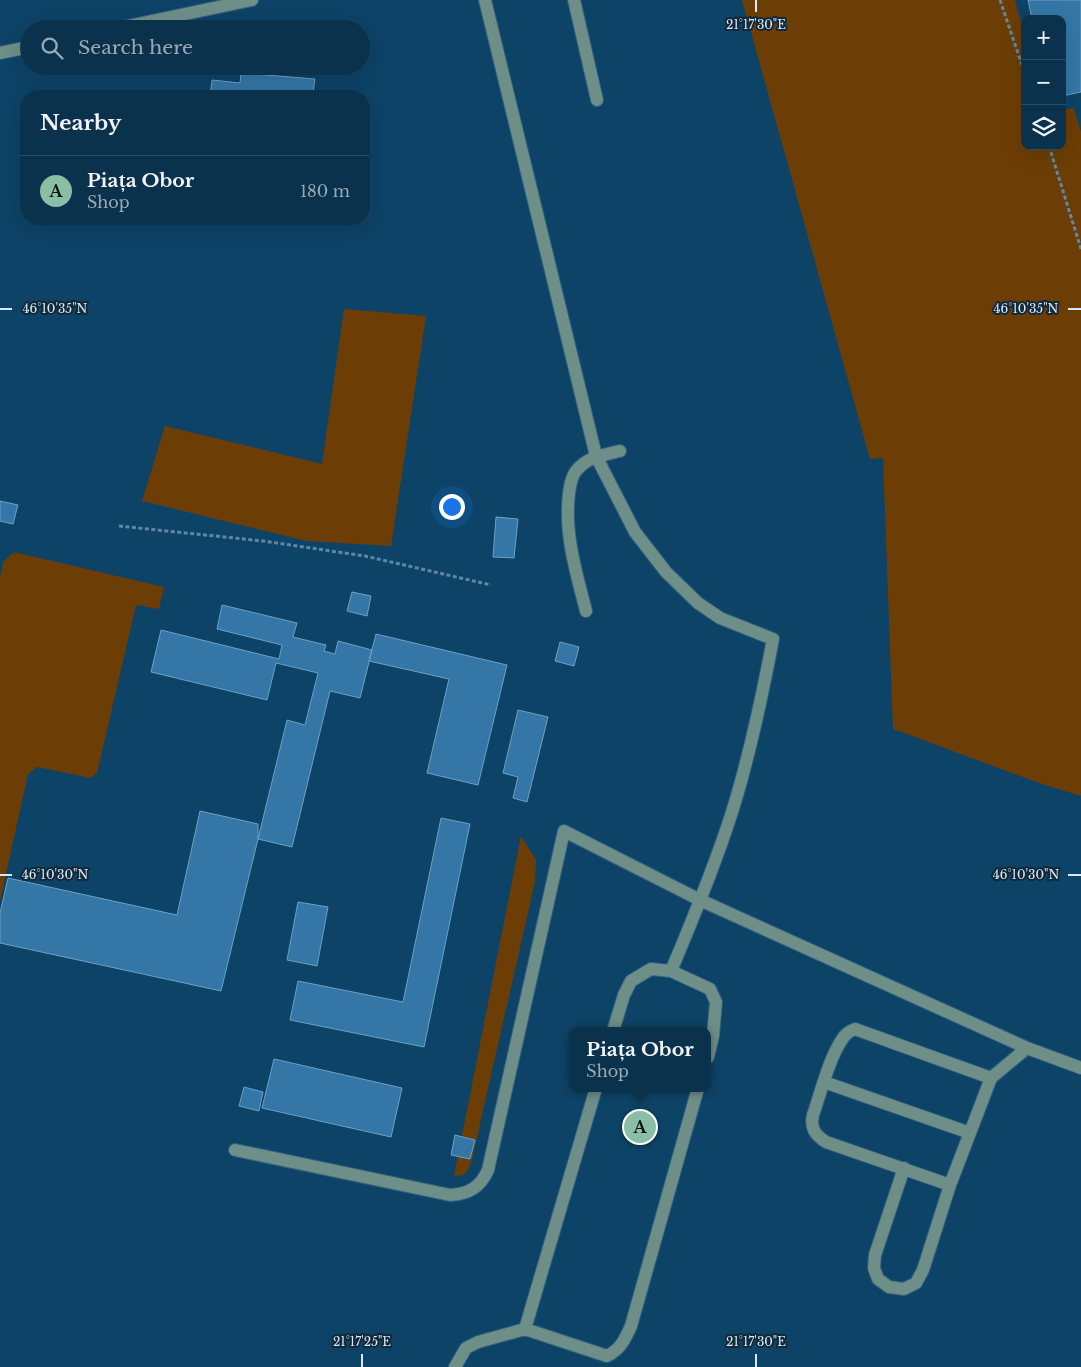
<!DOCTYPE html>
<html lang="en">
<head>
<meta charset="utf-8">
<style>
  :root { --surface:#0a324c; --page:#133a53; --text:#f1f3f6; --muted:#99aab5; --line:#2a4d64; --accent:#8abfa5 }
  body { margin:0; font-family:"Libre Baskerville",serif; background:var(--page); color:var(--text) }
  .controls { position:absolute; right:15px; top:15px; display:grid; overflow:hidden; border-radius:10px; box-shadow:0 5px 20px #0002 }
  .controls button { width:45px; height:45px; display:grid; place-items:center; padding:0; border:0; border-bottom:1px solid var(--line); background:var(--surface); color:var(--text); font:25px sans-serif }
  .you { position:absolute; left:451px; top:506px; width:18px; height:18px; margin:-12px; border:4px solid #fff; border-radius:50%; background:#1a73e8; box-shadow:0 0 0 8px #1a73e833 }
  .badge { display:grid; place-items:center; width:32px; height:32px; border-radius:50%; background:var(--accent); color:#111; font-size:16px; font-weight:700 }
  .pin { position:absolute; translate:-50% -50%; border:2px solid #fff; box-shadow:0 1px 5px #0006 }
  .popup { position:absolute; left:569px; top:1027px; width:142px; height:65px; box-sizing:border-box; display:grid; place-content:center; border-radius:10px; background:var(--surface); filter:drop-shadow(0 1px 4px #0005); font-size:16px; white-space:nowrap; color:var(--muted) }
  .popup b { font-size:19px; color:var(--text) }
  .popup::after { content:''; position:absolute; left:50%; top:100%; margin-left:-10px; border:10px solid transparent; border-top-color:var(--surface) }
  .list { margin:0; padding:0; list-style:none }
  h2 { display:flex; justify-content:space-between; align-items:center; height:65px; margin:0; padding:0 20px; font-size:21px }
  h2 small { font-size:16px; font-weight:400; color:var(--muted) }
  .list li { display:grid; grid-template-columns:32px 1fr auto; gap:15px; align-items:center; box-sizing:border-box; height:70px; padding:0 20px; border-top:1px solid var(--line) }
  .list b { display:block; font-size:19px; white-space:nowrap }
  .list p { margin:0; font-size:16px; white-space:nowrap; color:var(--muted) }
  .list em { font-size:16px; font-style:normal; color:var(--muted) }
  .icon { flex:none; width:28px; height:28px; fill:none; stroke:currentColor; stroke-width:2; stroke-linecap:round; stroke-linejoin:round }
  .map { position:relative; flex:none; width:1081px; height:1367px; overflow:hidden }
  .search { position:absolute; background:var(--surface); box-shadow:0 5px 20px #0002; left:20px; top:20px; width:350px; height:55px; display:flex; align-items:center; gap:12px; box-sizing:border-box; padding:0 18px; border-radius:28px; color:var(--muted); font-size:19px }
  .panel { position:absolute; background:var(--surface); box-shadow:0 5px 20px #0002; left:20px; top:90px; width:350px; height:135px; border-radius:20px }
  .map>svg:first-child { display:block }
</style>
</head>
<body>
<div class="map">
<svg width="1081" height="1367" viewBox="0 0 1081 1367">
  <rect width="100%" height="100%" fill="#0d4366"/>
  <path fill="#6c3e05" d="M742,0H1015L1025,38V146H1062V110L1074,108L1081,132V796L1042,784L893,729L883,458L870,459Z
    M344,309L426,316L391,546L306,541L142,501L165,426L322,464Z
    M14,552L164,587L159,609L136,605L97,773L91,778L37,767L28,774L0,901V578L3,562Z
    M521,836L536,860L535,882L472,1159L468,1170L463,1175L454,1176Z"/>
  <path fill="#3477a6" stroke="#6da0c8" d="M1028,0H1081V92L1062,96V19H1032Z
    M241,73L315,79L313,93L336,96H210L212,80L240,83Z
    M0,501L18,505L13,524L0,521Z
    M496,517L518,519L514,558L493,557Z
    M352,592L371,596L367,616L347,611Z
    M222,605L297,623L293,637L326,645L324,651L335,654L338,641L372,650L360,698L330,691L292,847L258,839L287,720L305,725L318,673L276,663L267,700L151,672L161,630L279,659L282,645L217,629Z
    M376,634L507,665L478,785L427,773L449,679L369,661Z
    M560,642L579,647L574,666L555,661Z
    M518,710L548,717L527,802L513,798L518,777L503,773Z
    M200,811L258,824V839L221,991L0,943V913L8,878L177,915Z
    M441,818L470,824L424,1047L290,1020L298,981L403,1002Z
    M298,902L328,907L317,966L287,960Z
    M274,1059L402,1088L391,1137L262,1108Z
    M244,1087L263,1092L259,1111L239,1106Z
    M455,1135L475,1140L470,1159L451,1155Z"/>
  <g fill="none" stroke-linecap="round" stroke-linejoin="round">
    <g stroke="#316181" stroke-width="14">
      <path id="minor" d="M485,0L596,456L635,532L666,572L698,603L720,618L773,639C762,697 750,755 732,812C715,866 693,919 671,971
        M574,0L597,100
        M114,29L252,0
        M0,53L29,47
        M586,611C576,572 564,533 569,493C570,486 571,477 576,471C587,457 603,455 620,451
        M613,1031L624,995L631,981L651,969L671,971L710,989L716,1002L713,1036L708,1057
        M824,1082L970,1133
        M235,1150L450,1195C468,1194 480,1188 488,1170L564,831L700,900L1027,1048L1081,1068
        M904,1168L875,1255L874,1268L878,1279L889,1287L904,1289L916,1283L923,1270L950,1185L991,1078L1027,1048
        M950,1185L826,1142C815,1135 810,1128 813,1115C821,1092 829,1058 843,1038C846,1033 850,1031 855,1029L991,1078
        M525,1329L596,1088
        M455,1367L466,1348L478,1342L525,1329L607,1356C621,1349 625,1339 631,1326L698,1088"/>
    </g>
    <path stroke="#6088a4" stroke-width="3" stroke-dasharray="4 2.5" stroke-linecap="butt" d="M1000,0L1025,74
      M1049,146L1081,249
      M119,526L263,541L365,556L491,585"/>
    <use href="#minor" stroke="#6e8e88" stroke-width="12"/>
  </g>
  <path fill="none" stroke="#d5eafb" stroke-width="2" d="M756,0V12M0,309H12M1068,309H1081M0,875H12M1068,875H1081M362,1354V1367M756,1354V1367"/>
  <g font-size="12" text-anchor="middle" fill="#d5eafb" stroke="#132838" stroke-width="4" stroke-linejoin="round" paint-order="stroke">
    <text x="756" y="29">21°17'30"E</text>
    <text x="55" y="313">46°10'35"N</text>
    <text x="1026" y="313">46°10'35"N</text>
    <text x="55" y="879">46°10'30"N</text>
    <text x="1026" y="879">46°10'30"N</text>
    <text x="362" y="1346">21°17'25"E</text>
    <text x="756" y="1346">21°17'30"E</text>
  </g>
</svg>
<div class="controls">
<button>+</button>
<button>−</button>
<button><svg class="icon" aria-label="layers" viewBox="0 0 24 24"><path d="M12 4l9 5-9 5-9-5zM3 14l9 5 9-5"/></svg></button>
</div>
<div class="you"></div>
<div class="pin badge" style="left:640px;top:1127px">A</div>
<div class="popup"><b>Piața Obor</b>Shop</div>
<div class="search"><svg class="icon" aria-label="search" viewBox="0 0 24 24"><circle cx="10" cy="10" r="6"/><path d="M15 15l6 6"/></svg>Search here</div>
<section class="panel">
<h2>Nearby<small></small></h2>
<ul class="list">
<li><span class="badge">A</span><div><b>Piața Obor</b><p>Shop</p></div><em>180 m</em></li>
</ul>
</section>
</div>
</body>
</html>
